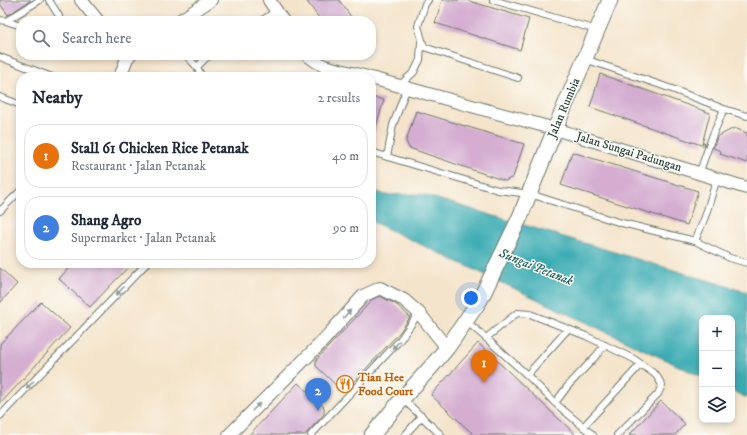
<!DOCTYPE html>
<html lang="en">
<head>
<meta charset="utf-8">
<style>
  :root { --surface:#fff; --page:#f6f6f7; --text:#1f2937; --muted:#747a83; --line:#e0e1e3; --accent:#d93025 }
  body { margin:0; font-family:"IM FELL DW Pica",serif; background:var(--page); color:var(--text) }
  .controls { position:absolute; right:12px; bottom:12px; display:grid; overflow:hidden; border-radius:8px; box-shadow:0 2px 6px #0003 }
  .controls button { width:36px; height:36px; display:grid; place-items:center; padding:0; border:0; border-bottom:1px solid var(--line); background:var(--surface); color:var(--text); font:20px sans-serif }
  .you { position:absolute; left:471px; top:298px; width:14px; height:14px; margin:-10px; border:3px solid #fff; border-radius:50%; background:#1a73e8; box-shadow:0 0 0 6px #1a73e833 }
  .badge { display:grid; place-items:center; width:26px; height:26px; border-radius:50%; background:var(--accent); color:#fff; font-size:13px; font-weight:700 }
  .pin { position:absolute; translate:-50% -33px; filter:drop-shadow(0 1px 2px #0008) }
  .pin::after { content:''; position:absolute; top:21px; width:14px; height:12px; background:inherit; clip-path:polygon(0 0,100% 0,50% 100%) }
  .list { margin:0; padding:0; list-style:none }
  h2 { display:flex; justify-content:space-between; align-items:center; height:52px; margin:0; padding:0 16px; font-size:17px }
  h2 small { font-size:13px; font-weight:400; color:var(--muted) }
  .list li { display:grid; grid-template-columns:26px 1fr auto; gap:12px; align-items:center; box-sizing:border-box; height:64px; margin:0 8px 8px; padding:0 8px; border:1px solid var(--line); border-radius:16px }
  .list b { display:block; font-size:15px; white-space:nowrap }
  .list p { margin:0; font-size:13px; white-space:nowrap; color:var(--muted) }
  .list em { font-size:13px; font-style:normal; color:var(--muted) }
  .icon { flex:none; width:22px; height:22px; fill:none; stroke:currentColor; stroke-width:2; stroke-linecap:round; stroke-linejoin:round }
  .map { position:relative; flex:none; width:747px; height:435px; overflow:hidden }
  .search { position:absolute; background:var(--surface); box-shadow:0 2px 6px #0003; left:16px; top:16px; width:360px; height:44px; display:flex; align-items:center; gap:10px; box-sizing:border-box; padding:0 14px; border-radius:16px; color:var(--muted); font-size:15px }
  .panel { position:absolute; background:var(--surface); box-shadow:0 2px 6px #0003; left:16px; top:72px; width:360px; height:196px; border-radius:16px }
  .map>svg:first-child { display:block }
</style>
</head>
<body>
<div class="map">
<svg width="747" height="435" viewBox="0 0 747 435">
  <rect width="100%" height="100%" fill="#fdfcf7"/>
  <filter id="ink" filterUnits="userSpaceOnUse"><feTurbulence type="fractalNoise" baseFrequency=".025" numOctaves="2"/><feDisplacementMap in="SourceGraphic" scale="8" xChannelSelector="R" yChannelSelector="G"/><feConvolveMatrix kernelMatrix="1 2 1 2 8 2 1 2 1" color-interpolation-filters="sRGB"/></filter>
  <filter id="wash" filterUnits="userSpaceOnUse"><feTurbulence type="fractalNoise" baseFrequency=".012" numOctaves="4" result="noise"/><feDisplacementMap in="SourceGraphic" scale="16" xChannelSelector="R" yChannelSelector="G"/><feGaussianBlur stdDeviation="0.9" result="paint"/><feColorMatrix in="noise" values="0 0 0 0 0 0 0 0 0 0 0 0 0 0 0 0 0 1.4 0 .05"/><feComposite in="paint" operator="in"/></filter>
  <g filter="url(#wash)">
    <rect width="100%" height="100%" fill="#f4e4cb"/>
    <path fill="#3aacb3" stroke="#2c7474" d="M371,189L385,195L421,194L747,292V398L732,391V318H702V377L371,221Z"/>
    <g id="blocks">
      <path fill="#d4add1" d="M0,0H31L8,15L0,4Z
        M306,0H339L354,21H321Z
        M442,0H466L529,19L520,50L435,23Z
        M600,74L710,113L702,144L705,142L704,146L590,107Z
        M371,97L384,100L374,133H371Z
        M416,111L524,144L513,177L505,181L409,148L406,141Z
        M734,128L747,133V163L720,154L721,151L713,148L717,137Z
        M572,152L698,191L687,225L561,185Z
        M73,263H132L90,307L59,279Z
        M0,268L17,284L0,303Z
        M380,296L397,305L410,317L409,319L399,333L346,390L340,389L316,366V360L373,299Z
        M41,302L70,328L0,404V344Z
        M478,343L576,435H474L431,395Z
        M298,383L324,407V414L305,435H249Z
        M661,401L685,424L675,435H629Z"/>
    </g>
  </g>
  <g filter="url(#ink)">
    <use href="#blocks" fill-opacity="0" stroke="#6a7769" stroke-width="1"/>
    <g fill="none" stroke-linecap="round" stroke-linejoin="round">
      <g stroke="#6a7769" stroke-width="8">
        <path id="service" d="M49,0L59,16L57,21
          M428,0L425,4L418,26L424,47L518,78
          M493,0L597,30
          M0,20L6,21L21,26
          M6,21L40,0
          M261,21L276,11
          M186,55L197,67
          M0,57L52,77
          M585,59L672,89L724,109L747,116
          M202,77L197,67L205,59L211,55
          M400,85L414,72L420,60L421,42
          M0,97L21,105
          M371,152L498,190L530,194L618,222L695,241L730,258L747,263
          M387,157L393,125L407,87
          M699,174L712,137L724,109
          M0,211L21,190
          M695,241L705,217L713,191L717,179
          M466,321L486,338L527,375L555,403L593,435
          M486,338L517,313L530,314L586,336L634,359L656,375L662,385L658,394L617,435
          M527,375L568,329
          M403,399L441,435
          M555,403L567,387L595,357L605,345
          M0,416L147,263
          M583,427L641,364
          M311,435L400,340L419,313
          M405,435L422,416"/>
      </g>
      <g stroke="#6a7769" stroke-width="14">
        <path id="minor" d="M81,0L98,21
          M269,0L283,21
          M179,21L211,0
          M307,55L317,62L324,66L368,77
          M120,77L127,58L130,55
          M371,78L555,129L747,188
          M229,435L321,343L363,296L380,288L404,300L419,313L447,348"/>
      </g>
      <g stroke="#6a7769" stroke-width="17">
        <path id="tertiary" d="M372,435L403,398L431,367L447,348L480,300L520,217L555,129L610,0"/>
      </g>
      <use href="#service" stroke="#fff" stroke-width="6"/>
      <use href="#minor" stroke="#fff" stroke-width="12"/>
      <use href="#tertiary" stroke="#fff" stroke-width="15"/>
    </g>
    <defs><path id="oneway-solid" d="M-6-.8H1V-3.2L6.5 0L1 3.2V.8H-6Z"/></defs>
    <g fill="#8f9e9a">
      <use href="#oneway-solid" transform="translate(120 291) rotate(134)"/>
      <use href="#oneway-solid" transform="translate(347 314) rotate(-48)"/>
      <use href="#oneway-solid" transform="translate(396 345) rotate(133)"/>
      <use href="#oneway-solid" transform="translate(30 385) rotate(134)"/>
      <use href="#oneway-solid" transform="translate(256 407) rotate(-45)"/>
    </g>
  </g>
  <defs>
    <g id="restaurant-ring" transform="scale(0.9)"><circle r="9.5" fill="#fdfcf7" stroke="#e8710a" stroke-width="1.5"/><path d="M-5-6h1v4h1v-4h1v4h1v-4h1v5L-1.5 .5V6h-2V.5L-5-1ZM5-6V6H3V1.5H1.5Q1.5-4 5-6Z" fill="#e8710a"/></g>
  </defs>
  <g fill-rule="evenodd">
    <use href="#restaurant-ring" x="345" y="384"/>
  </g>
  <g text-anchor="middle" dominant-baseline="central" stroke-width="3" stroke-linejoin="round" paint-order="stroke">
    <g font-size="12" fill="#1f3d34" stroke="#fdfcf7">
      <text transform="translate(564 108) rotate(-67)">Jalan Rumbia</text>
      <text transform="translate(629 152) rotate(17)">Jalan Sungai Padungan</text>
    </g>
    <g font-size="12" font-weight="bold" fill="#c56008" stroke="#fdfcf7" text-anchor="start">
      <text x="358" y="377">Tian Hee<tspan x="358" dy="14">Food Court</tspan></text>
    </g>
    <g font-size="13" font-style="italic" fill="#286460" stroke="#fdfcf7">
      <text transform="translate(536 267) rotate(22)">Sungai Petanak</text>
    </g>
  </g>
</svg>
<div class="controls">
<button>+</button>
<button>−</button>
<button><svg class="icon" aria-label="layers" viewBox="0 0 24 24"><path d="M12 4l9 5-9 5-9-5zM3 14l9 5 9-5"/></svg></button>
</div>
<div class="you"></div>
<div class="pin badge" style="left:484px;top:383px;background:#e8710a">1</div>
<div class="pin badge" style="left:318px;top:411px;background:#3f7fe0">2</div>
<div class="search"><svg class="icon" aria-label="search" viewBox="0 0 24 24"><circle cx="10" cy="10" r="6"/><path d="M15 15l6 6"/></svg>Search here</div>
<section class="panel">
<h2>Nearby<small>2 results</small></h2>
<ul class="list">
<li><span class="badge" style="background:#e8710a">1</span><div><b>Stall 61 Chicken Rice Petanak</b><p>Restaurant · Jalan Petanak</p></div><em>40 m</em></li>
<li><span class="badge" style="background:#3f7fe0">2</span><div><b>Shang Agro</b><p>Supermarket · Jalan Petanak</p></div><em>90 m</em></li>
</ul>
</section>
</div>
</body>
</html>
